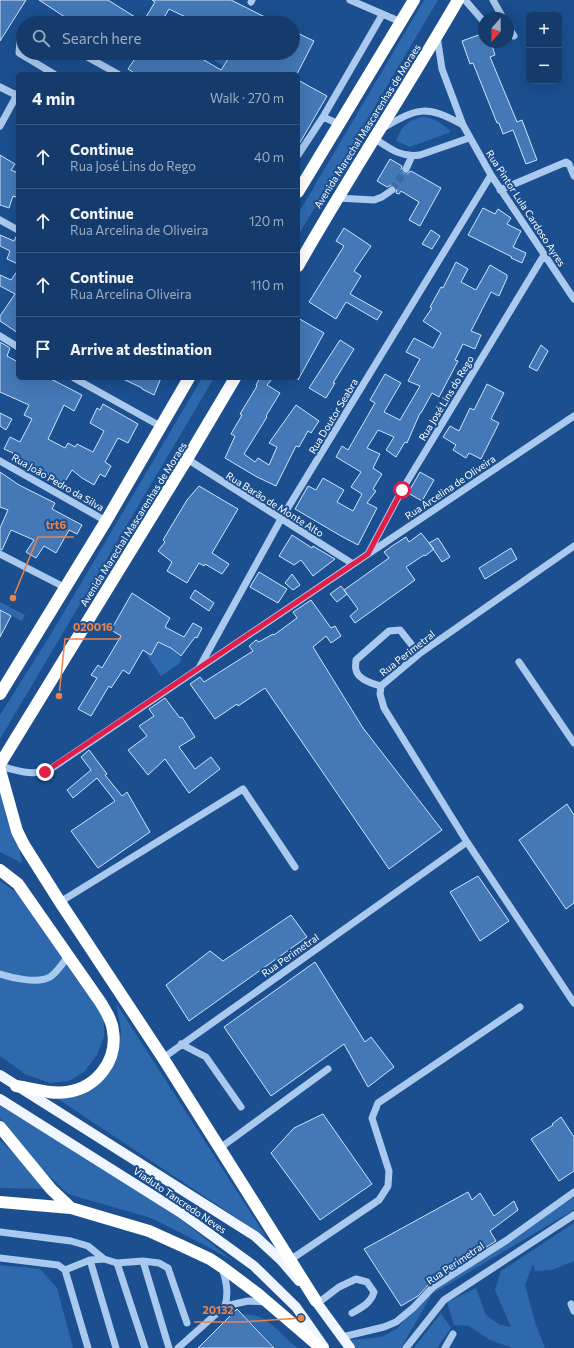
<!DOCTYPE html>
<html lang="en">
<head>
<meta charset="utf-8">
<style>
  :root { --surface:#143b6b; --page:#214673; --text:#f1f3f6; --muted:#9dadc1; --line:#33557e }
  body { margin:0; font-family:Commissioner,sans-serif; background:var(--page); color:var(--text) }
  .controls { position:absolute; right:12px; top:12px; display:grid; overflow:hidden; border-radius:6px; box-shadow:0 4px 16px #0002 }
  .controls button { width:36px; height:36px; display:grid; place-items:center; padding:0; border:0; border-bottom:1px solid var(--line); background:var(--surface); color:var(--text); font:20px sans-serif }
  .compass { position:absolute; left:478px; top:12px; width:36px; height:36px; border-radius:50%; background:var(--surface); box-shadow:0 4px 16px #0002; rotate:201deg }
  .stop { position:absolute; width:12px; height:12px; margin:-9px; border:3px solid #e11d48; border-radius:50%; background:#fff }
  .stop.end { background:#e11d48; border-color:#fff; box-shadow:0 1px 4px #0008 }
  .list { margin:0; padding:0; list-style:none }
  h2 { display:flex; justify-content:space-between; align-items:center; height:52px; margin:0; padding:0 16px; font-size:17px }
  h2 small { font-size:13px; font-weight:400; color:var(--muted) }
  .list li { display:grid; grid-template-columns:26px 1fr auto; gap:12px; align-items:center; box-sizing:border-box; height:64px; padding:0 16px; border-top:1px solid var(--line) }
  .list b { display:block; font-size:15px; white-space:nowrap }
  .list p { margin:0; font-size:13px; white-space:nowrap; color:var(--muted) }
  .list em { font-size:13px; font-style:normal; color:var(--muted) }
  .icon { flex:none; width:22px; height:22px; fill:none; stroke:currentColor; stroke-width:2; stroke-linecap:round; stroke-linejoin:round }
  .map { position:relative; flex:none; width:574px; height:1348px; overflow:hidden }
  .search { position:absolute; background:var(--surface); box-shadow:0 4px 16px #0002; left:16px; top:16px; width:284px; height:44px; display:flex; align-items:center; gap:10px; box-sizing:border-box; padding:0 14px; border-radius:22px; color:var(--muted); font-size:15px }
  .panel { position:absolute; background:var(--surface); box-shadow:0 4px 16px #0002; left:16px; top:72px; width:284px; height:308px; border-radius:6px }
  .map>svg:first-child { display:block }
</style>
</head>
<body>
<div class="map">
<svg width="574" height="1348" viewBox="0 0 574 1348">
  <rect width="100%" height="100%" fill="#1b4f8f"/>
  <path fill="#2e69ad" d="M424,0H438L298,236V214Z
    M201,53H232L224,66Z
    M422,117C434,118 442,123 451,132L410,147L396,141C402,126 407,121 422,117Z
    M202,378H214L0,739V715L54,629Z
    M0,602L25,615L22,621L0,610Z
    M157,643L171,648L181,658L180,663L161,676L144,651Z
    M0,789C3,804 6,818 11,831C15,843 22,851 22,863L0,852Z
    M0,881L16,892L104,1018V1037L97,1055L84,1072L69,1081L50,1083L25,1074L0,1056Z
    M116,1003L267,1238L55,1097H75L95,1087L108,1073L119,1052L121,1030Z
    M0,1104L179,1218L232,1260L185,1235L151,1218L68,1194L42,1169L8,1129L0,1118Z
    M0,1140L51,1189L0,1188Z
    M574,1197V1210L432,1294L401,1348H356L350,1340L381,1337L397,1329L426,1292Z
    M574,1223V1261L552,1270L535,1271L533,1264L525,1285L536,1325L545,1348H512L490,1340L469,1326L454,1325L447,1302L476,1288L486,1315L500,1325L511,1327L495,1290L501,1271Z
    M0,1265L40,1269L57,1288L73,1348H0Z
    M441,1313L451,1328L437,1348H414Z
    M243,1314C250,1315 258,1315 264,1319C277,1327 286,1340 298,1348H275Z"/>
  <path fill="#4478b7" stroke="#cfe3fa" d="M0,0H26L0,41Z
    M39,0H108L143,22L155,2L152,0H231L277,23H198L169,9L161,23H74Z
    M293,31L314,41L297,74H136L128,69L134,60L123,53H192L221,70L232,53H293Z
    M484,33V42H491L495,55L490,57L517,122L522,120L537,160L526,164L513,130L503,134L499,123H497L473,63L470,64L462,41Z
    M298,80L327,96L298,146Z
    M0,155L15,164L11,170L18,173V192L16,197L13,196L9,208L0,205Z
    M390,159L402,166L401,170L404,173L407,174L411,171L441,188L420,226L409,220L419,202L401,191L399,194L396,193L397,189L394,186L391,185L387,187L377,181Z
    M483,208L495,214L498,209L511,218L507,224L521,231L513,247L526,253L522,263L511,258L512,257L468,235Z
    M344,228L371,246L354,271L361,276L350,294L382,312L377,320L346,302L336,319L309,302L344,246L336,241Z
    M431,230L440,236L432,249L422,244Z
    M0,235L14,241L17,235H18V264L7,259L10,251L0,246Z
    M456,262L468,269L461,282L476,290L490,265L507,275V278L499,296L491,292L471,331L481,335L475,349L463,344L455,360L458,361L439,397L432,393L421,413H420L407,443L405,442L396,457L386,450L394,437L378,430L367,448L380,454L373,468L382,474L373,489L376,491L367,503L377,508L358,545L341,536L295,509L308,486L316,490L323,478L344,490L337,502L353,511L362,494L351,487L361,472L336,457L342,446L348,450L375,403L370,400L385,374L401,383L384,412L400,420L420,386L408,381L420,359L406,352L414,338L433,348L441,333L423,321L432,308L430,307L441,287L443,288Z
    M18,270V333L0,321V316L15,294L0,286V275L11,280Z
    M298,318L324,333L298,380Z
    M340,340L354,349L333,383H335L326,398L309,388Z
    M0,342L10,348L7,356L18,362V378H49L82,395L74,411L64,405L48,439L65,448L68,443L75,447L77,444L93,452L104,431L90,423L97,408L100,410L103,404L138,424L128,443L118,438L105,462L111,466L105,477L100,474L94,485L82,478L72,470L64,483L54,477L53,478L43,470L41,473L21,460L22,459L13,454V453L4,449L10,437L20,442L32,419L24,415L29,405L0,392Z
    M541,345L548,351L537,371L529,367Z
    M121,378H161L154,395L142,389V388Z
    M260,378H273L267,385L280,393L266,416L267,417L244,454L255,462L258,458L269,465L277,447L269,443L296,405L319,421L311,433L308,431L299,447L296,446L276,486L257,477L225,458L235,436L231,434L242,415L240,414L257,386L256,385Z
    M487,384L504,393L491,419L499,423L481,459L469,453L466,458L453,450L456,445L443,437L450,426L459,431L470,408L474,410Z
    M0,413L12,419L6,430L0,426Z
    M0,472L19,485L55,503L52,509L82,525L77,534L69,530L56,553L44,546L36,558L26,552L34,540L11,530L2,550L0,549V528L8,510L0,507Z
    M420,472L434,480L422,501L408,493Z
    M199,486L238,509L212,553L229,564L222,574L205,564L204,566L199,563L187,583L167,571L172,562L158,551L165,542L163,540L187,500Z
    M421,533L434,549L425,556L424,555L406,567L415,580L355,623L350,616L358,609L344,590L389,558L384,552L392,546L406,537L409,542Z
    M292,535L312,548L313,546L335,559L313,576L301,560L294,565L279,556Z
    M438,538L450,557L442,562L429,543Z
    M511,548L517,559L485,579L479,568Z
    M259,572L287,589L278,603L250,587Z
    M292,574L300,585L293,590L285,583Z
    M341,586L347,594L337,602L330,594Z
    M195,590L214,603L209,611L190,598Z
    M132,593L170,618L165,627L184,637L193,623L202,628L197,638L195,637L181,656L171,648L158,642L151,655L143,650L129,674L123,670L111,688L109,686L91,716L78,709L97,678L91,675L98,665L102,668L121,636L111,630Z
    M311,600L331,628L335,626L341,636L331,643L326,636L313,647L363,728L442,830L389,869L265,688L238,706L237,704L215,719L190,684L200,677L204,682L253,651L249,646L256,640L259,642L273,634L274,635L297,618L293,612Z
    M0,610L11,616L0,637Z
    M165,698L180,718L182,717L195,737L179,747L195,769L211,757L220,769L189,793L165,759L148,775L128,750L147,736L139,726L154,716L149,709Z
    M89,750L107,774L105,775L122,796L127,792L150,832L98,868L71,831L115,801L97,778L73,798L67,790L91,770L81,757Z
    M567,804L574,815V903L566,909L519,840Z
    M478,876L509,921L480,941L450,892Z
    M291,915L307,937L189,1021L166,985L210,951L223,961Z
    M315,962L365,1042L371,1037L394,1067L368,1087L344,1044L271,1096L224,1027Z
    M323,1114L372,1184L320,1220L271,1153L294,1128Z
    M561,1117L574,1137V1171L559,1181L531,1139L553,1125L552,1124Z
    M468,1192L472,1200L480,1193L494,1216L514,1201L518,1210L490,1231L496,1241L430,1283L418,1296L401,1306L364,1249Z
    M237,1309L274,1348H198Z"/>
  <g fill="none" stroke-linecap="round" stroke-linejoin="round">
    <path stroke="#3d69a0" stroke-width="7" stroke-dasharray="7 3.5" stroke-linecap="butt" d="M392,190L406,169"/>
    <path stroke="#a9c9ee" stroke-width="7" d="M350,0L401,22
      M465,0L484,22
      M493,0L503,18
      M251,2L252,0
      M508,26L514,36
      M437,36L442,69L463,125L491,175L574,299
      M23,38L20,40L19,53L54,74
      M80,53L118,74
      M0,87L16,95
      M323,117L339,124
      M0,126L18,93
      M383,128C419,107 426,105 463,125
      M374,138C389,148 401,158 420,155L469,138
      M298,155L323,117L382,15
      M406,169L412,156
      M500,190L566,162L569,164L574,176
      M337,198L374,200L382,197L392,190
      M0,220L18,230
      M0,336L18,347
      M74,378L162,427
      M187,459L353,564
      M0,461L106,521
      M574,546L419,654L381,686L380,694L384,708L467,842L574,1003
      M369,552L402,490L544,255
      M0,554L66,588
      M519,662L574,743
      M199,668L281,519L491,175
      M381,686C373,684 358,679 356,670C355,667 356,663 356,660L389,631L400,630L419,654
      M0,766C18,771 34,777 52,768L368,554L574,416
      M60,902L243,789L295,867
      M0,974C12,978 38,984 50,977C57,973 63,962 69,956
      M181,1044L206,1057L241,1107
      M163,1058L467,842
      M220,1148L328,1069
      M0,1232L71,1241L88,1246L104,1259L117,1263L145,1348
      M0,1258L58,1265L65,1270L88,1348
      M104,1259L90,1260L116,1348
      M290,1260L379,1200L388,1186L389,1171L372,1118L378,1103L520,1007
      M117,1263L143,1261
      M222,1267C226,1281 229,1292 225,1306
      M65,1270L90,1260
      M318,1303L339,1287L356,1279L367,1282L374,1292C371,1303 361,1308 352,1313
      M571,1304L574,1311
      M342,1337L384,1327L396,1322L413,1308L433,1287L507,1240L574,1192
      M169,1348L143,1261L159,1263L168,1268L187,1323
      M178,1348L225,1306L248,1301L267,1302
      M406,1348L444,1300L574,1215
      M445,1348L453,1334"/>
    <path stroke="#f0f6ff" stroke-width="10" d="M0,1075L255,1236L281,1260L299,1281
      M0,1099L181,1213L254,1266L296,1307L324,1347
      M312,1296L350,1348"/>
    <path stroke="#fff" stroke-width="12" d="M298,192L414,0
      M298,266C349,176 406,90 458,0
      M0,694L106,521L189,378
      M0,764L187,459L235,378
      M0,770L17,831L24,845L60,902L163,1058L316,1301
      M0,870L18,884L101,1003C106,1012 112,1020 113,1031C118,1061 96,1088 67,1092C51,1095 32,1088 16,1086
      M0,1127L51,1189L71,1208
      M0,1202L71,1208L149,1231L180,1245L210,1259L222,1267L258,1294L321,1348"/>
  </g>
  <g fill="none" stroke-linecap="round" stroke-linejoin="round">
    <path stroke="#e11d48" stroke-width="5" d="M45,772L368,554L402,490"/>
  </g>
  <g text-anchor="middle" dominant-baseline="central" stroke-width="4" stroke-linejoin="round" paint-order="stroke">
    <g font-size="10" fill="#fff" stroke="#1b4f8f">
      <text transform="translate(367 126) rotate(-58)">Avenida Marechal Mascarenhas de Moraes</text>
      <text transform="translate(526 208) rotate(57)">Rua Pintor Lula Cardoso Ayres</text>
      <text transform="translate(446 398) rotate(-59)">Rua José Lins do Rego</text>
      <text transform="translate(333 416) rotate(-59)">Rua Doutor Seabra</text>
      <text transform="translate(58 482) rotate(30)">Rua João Pedro da Silva</text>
      <text transform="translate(450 487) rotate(-34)">Rua Arcelina de Oliveira</text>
      <text transform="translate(275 504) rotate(32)">Rua Barão de Monte Alto</text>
      <text transform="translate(133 524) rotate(-58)">Avenida Marechal Mascarenhas de Moraes</text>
      <text transform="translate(407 653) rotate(-38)">Rua Perimetral</text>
      <text transform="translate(290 955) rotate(-35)">Rua Perimetral</text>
      <text transform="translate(180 1200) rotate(34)">Viaduto Tancredo Neves</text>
      <text transform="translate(455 1263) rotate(-34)">Rua Perimetral</text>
    </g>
  </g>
  <path fill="none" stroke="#ee8249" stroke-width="1.5" d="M13 598L38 537H74M59 696L65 639H121M301 1318L241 1322H194"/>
  <g fill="#ee8249" stroke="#1b4f8f" stroke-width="1.5">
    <circle cx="13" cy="598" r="4"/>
    <circle cx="59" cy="696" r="4"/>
    <circle cx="301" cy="1318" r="4"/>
  </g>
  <g font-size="11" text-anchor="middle" font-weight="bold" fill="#ee8249" stroke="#1b4f8f" stroke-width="4" stroke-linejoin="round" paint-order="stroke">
    <text x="56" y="529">trt6</text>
    <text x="93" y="631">020016</text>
    <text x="218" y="1314">20132</text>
  </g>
</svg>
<div class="controls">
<button>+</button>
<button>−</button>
</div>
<svg class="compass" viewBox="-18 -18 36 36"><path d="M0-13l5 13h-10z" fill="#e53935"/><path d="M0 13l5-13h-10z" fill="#9dadc1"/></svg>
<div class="stop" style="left:402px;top:490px"></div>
<div class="stop end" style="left:45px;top:772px"></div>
<div class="search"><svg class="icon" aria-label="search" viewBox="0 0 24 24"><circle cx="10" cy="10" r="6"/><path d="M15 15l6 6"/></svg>Search here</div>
<section class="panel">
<h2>4 min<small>Walk · 270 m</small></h2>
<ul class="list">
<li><svg class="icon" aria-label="ahead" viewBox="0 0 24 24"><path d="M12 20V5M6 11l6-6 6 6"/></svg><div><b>Continue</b><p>Rua José Lins do Rego</p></div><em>40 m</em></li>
<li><svg class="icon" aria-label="ahead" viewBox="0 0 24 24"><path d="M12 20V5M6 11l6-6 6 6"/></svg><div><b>Continue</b><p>Rua Arcelina de Oliveira</p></div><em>120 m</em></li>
<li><svg class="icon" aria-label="ahead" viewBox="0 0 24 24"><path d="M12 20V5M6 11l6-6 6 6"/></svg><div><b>Continue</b><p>Rua Arcelina Oliveira</p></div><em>110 m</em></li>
<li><svg class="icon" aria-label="arrive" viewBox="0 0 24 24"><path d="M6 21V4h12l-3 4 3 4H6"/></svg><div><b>Arrive at destination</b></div></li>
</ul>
</section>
</div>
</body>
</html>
